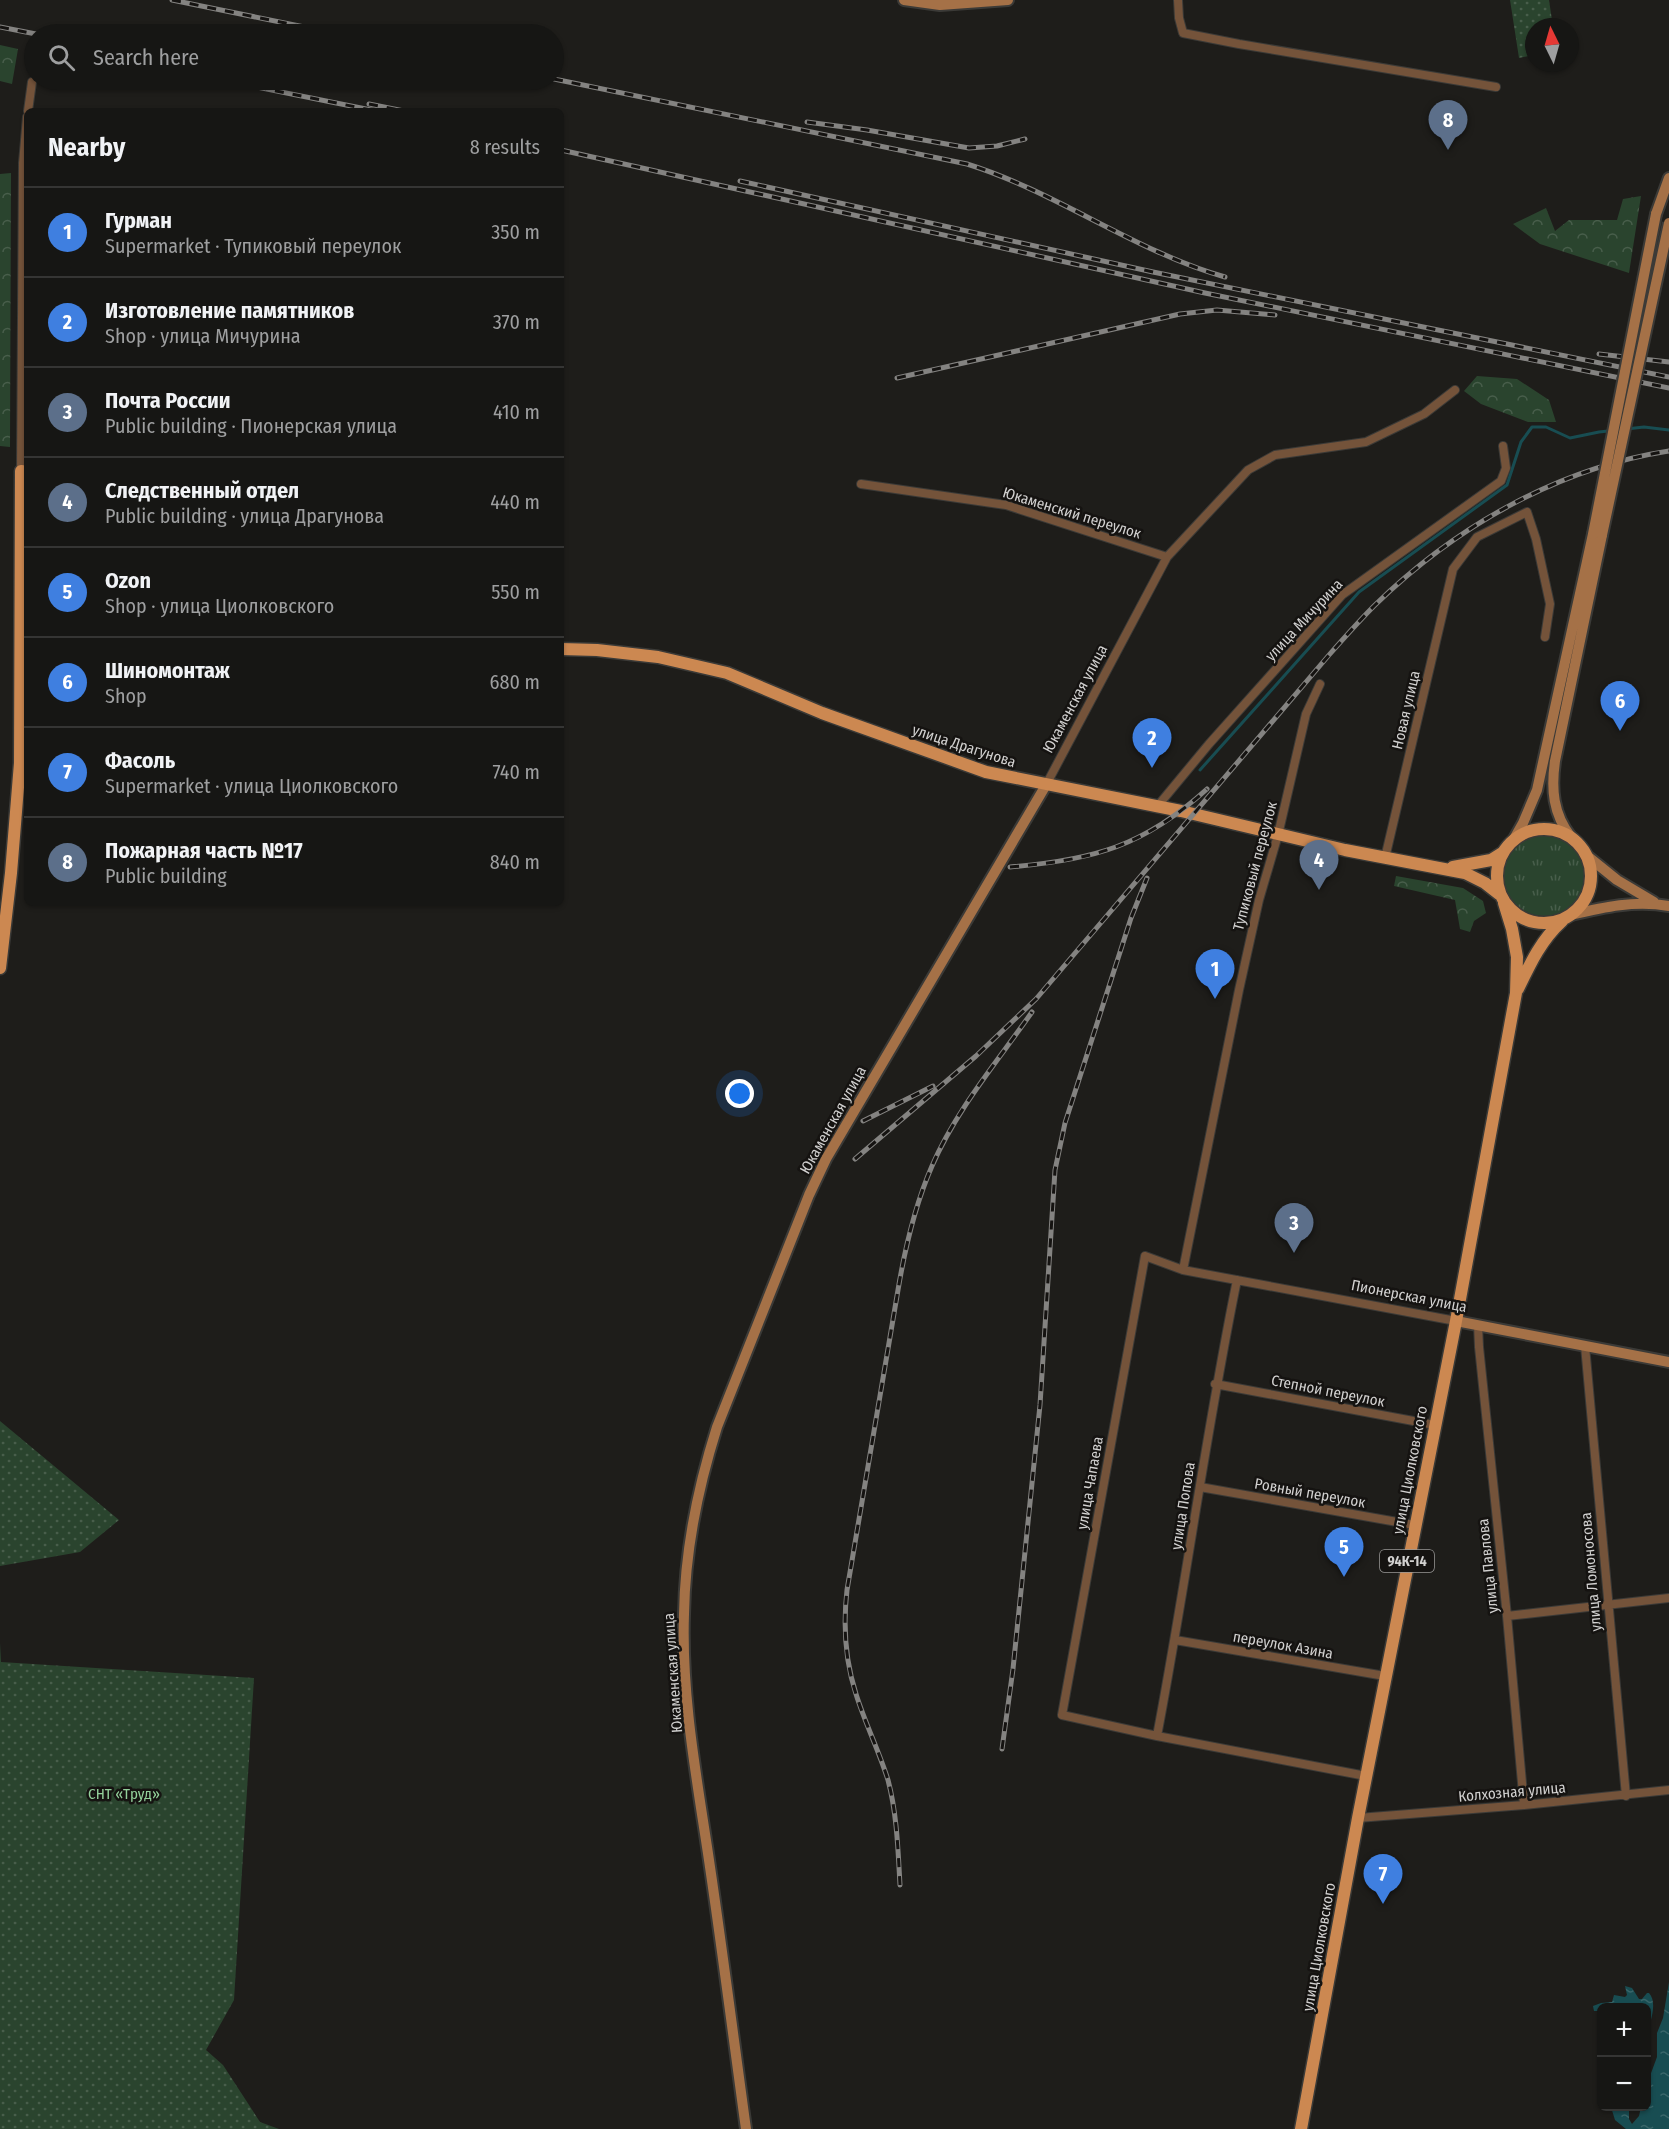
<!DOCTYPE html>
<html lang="en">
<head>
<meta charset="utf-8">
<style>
  :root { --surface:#161614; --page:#232322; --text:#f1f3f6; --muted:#9e9fa0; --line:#353534; --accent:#53cdca }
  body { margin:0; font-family:"Fira Sans Condensed",sans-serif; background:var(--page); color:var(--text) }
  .controls { position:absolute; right:18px; bottom:18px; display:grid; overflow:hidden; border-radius:9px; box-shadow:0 2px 4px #0004 }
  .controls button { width:54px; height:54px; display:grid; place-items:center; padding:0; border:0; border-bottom:2px solid var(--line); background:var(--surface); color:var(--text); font:30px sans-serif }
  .compass { position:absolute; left:1525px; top:18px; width:54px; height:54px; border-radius:50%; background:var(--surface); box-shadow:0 2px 4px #0004; rotate:355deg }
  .you { position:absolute; left:740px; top:1094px; width:21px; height:21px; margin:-15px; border:4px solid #fff; border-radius:50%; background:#1a73e8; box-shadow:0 0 0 9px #1a73e833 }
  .badge { display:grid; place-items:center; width:39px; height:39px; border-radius:50%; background:var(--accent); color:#fff; font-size:20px; font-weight:700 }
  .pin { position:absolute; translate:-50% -50px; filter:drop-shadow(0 2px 3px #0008) }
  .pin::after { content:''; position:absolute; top:32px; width:21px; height:18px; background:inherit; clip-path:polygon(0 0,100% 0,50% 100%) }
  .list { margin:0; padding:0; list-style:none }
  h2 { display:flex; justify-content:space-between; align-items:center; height:78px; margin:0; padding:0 24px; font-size:26px }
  h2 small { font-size:20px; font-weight:400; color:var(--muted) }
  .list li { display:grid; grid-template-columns:39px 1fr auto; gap:18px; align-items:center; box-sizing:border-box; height:90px; padding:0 24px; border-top:2px solid var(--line) }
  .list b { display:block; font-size:22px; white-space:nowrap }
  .list p { margin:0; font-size:20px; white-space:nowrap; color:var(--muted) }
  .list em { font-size:20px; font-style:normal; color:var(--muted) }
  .icon { flex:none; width:33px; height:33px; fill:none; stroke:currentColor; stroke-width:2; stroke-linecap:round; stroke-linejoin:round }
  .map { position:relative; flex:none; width:1669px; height:2129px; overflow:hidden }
  .search { position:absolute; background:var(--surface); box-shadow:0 2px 4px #0004; left:24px; top:24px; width:540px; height:66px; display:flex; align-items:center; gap:15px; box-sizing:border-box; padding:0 21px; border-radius:33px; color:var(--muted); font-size:22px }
  .panel { position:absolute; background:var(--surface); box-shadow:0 2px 4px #0004; left:24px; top:108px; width:540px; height:798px; border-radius:9px }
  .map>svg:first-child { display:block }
</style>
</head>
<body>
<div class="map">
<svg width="1669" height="2129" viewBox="0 0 1669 2129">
  <defs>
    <pattern id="grass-tufts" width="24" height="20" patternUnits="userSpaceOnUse" patternTransform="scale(1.5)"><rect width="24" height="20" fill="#2a442e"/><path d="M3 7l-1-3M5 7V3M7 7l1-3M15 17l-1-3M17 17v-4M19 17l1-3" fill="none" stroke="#485e4b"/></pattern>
    <pattern id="forest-crowns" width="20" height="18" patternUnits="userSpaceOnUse" patternTransform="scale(1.5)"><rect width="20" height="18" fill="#2a442e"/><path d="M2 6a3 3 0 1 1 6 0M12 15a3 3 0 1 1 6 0" fill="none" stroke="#485e4b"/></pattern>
    <pattern id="park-dots" width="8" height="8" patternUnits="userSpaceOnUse" patternTransform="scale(1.5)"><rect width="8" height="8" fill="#2a442e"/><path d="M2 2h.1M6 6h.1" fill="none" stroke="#485e4b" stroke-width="1.8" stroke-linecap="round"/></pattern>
    <pattern id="water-ripples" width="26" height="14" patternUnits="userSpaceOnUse" patternTransform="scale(1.5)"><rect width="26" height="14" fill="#184d52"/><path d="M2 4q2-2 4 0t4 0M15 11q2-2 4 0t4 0" fill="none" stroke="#39666a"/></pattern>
  </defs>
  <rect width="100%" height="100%" fill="#1e1d1a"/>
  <path fill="url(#grass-tufts)" d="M1503 875a41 41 0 1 1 82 0a41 41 0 1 1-82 0Z"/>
  <path fill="url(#forest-crowns)" d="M0,45L18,49L12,84L0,81Z
    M11,173L10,447L0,446V174Z
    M1641,196L1629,273L1540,244L1513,224L1546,208L1555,231L1569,220H1617L1623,199Z
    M1477,376L1517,379L1549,400L1556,422H1528L1481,404L1464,391Z
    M1396,876L1463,888L1483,901L1486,913L1474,921L1470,932L1460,929L1455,900L1394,886Z"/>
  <path fill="url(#park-dots)" d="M1510,0H1549L1553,27H1534V55L1519,58Z
    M0,1421L119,1520L80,1552L0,1566Z
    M0,1643L1,1662L254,1678L234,2000L206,2050L223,2065L260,2122L279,2129H0Z"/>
  <path fill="url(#water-ripples)" d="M1669,1982V2129H1626L1615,2120L1611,2107H1629V2119L1632,2124L1639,2116L1641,2107L1646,2106L1647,2084L1657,2057V2033L1663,2018Z
    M1625,1986L1632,1988L1639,1999H1642L1647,1993H1649C1658,2003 1650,2022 1647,2034L1646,2008H1602L1601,2011H1594L1593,2006L1601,2003L1612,2002L1614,1995L1625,1997L1627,1995Z"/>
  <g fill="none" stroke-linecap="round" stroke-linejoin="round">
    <path stroke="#184d52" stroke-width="3" d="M1200,770L1359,592L1507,485L1521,442L1532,427H1546L1570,438L1599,432L1644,427L1669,430"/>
    <g stroke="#3b3a37" stroke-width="10">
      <path id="street" d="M1178,0L1179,18L1183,33L1239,44L1496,87
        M28,111L32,82
        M21,471L23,163L27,117
        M861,484L1006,505L1167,557
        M1046,785L1167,557L1248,470L1275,455L1366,442L1424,414L1455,390
        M1156,808L1209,744L1342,595L1501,481L1506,468L1503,446
        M1385,858L1453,569L1477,537L1527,512L1536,539L1550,604L1545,637
        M1183,1270L1239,990L1259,900L1278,835L1306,714L1320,684
        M1478,1325L1479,1347L1507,1616L1524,1805
        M1585,1346L1626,1796
        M1215,1384L1435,1425
        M1200,1487L1414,1525
        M1507,1616L1669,1598
        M1175,1640L1385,1676
        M1157,1736C1186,1584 1206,1431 1237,1280
        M1366,1776L1157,1736L1062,1715L1145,1256L1183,1270L1456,1321
        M1358,1818L1524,1805L1669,1790"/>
    </g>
    <g stroke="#3b3a37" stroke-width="14">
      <path id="secondary" d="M904,0L940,5L1008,0
        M1656,214L1669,178
        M1571,837C1553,814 1551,789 1555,761L1602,535
        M1514,839L1523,823L1537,790L1593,534
        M1586,855L1617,880L1654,902
        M1571,915C1604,907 1635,900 1669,906
        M1456,1321L1669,1362
        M746,2129C734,2042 723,1955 710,1867C698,1784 681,1699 684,1614C685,1551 698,1487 717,1427L809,1195L826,1159L1046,785"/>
    </g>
    <g stroke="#3b3a37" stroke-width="15">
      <path id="primary" d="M561,649L597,650L658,657L727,673L822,713L986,772L1181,811L1345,850L1465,873L1485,883L1499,894
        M1497 876a47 47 0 1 1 94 0a47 47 0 1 1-94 0Z
        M1453,867L1491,860L1502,853
        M0,968L11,873L20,763L21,471L27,472
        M1518,989C1530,964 1541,940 1562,921
        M1301,2129L1358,1818L1456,1321L1516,993L1517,957L1512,929L1504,903"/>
    </g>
    <use href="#street" stroke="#74533a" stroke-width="8"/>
    <use href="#secondary" stroke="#a57147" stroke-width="10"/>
    <use href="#primary" stroke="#cc8851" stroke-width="12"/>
    <g stroke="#848381" stroke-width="5">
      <path id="rail" d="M172,0L339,34
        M0,27L36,34
        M554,79L967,164C1057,192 1134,251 1225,277
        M222,80L376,111
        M369,104L404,111
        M807,122L867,130L969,148L997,146L1025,139
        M561,150L1205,293L1669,388
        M740,181L1153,272L1669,377
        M1599,354L1669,362
        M897,378L1180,314L1217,310L1275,315
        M1010,867C1094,860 1144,846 1207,789
        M863,1121L933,1086
        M855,1159L976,1056L1036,999L1329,655C1344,638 1359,621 1375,605C1455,527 1558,468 1669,451
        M1002,1749L1013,1669L1040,1405L1055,1170L1065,1123L1131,918L1147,878
        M900,1885C898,1850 897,1814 888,1780C879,1751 865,1723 856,1694C845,1660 843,1625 847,1590L898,1290C905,1248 915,1205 932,1166C956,1110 997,1062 1032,1012"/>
    </g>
    <use href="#rail" stroke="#151311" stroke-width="3" stroke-dasharray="9" stroke-linecap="butt"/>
    <g stroke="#3b3a37" stroke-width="14" stroke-linecap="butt">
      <path id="secondary-bridge" d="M1593,534L1656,214
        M1602,535L1669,223"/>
    </g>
    <use href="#secondary-bridge" stroke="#a57147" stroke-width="10"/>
  </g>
  <g text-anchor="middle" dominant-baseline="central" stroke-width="5" stroke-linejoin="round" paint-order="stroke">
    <rect fill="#151311" stroke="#999897" stroke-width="1.5" x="1380" y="1550" width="54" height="22" rx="4.5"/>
    <g font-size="14" font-weight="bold" fill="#d2d1d0">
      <text x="1407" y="1561">94К-14</text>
    </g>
    <g font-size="15" fill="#d2d1d0" stroke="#151311">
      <text transform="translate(1072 513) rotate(17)">Юкаменский переулок</text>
      <text transform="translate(1304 620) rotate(-47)">улица Мичурина</text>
      <text transform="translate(1075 699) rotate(-62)">Юкаменская улица</text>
      <text transform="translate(1406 710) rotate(-77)">Новая улица</text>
      <text transform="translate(964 746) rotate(18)">улица Драгунова</text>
      <text transform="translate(1255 866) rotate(-75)">Тупиковый переулок</text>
      <text transform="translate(833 1120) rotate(-61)">Юкаменская улица</text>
      <text transform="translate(1409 1296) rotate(11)">Пионерская улица</text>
      <text transform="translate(1328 1391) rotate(11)">Степной переулок</text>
      <text transform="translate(1410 1470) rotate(-79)">улица Циолковского</text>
      <text transform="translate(1090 1483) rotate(-80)">улица Чапаева</text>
      <text transform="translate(1310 1493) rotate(10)">Ровный переулок</text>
      <text transform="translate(1183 1506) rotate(-81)">улица Попова</text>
      <text transform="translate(1488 1566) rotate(-96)">улица Павлова</text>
      <text transform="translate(1591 1572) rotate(-95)">улица Ломоносова</text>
      <text transform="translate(1283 1645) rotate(10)">переулок Азина</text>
      <text transform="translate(673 1673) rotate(-94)">Юкаменская улица</text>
      <text transform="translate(1512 1792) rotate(-5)">Колхозная улица</text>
      <text transform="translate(1319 1947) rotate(-80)">улица Циолковского</text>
    </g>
    <g font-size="15" fill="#93d19b" stroke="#151311">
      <text x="124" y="1794">СНТ «Труд»</text>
    </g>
  </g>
</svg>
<div class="controls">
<button>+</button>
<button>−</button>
</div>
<svg class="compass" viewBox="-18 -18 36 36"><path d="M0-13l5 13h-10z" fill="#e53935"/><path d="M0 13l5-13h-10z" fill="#9e9fa0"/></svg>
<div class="you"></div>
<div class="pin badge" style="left:1215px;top:999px;background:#3f7fe0">1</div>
<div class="pin badge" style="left:1152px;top:768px;background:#3f7fe0">2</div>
<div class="pin badge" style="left:1294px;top:1253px;background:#5c6f8a">3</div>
<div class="pin badge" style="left:1319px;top:890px;background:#5c6f8a">4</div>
<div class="pin badge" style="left:1344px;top:1577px;background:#3f7fe0">5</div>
<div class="pin badge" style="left:1620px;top:731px;background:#3f7fe0">6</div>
<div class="pin badge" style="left:1383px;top:1904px;background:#3f7fe0">7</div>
<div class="pin badge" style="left:1448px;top:150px;background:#5c6f8a">8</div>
<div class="search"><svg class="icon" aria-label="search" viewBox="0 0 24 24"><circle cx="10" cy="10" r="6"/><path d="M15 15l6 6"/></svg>Search here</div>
<section class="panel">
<h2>Nearby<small>8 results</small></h2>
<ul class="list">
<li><span class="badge" style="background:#3f7fe0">1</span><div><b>Гурман</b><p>Supermarket · Тупиковый переулок</p></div><em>350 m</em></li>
<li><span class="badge" style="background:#3f7fe0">2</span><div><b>Изготовление памятников</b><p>Shop · улица Мичурина</p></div><em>370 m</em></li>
<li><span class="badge" style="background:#5c6f8a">3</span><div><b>Почта России</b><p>Public building · Пионерская улица</p></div><em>410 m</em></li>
<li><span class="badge" style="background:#5c6f8a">4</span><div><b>Следственный отдел</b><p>Public building · улица Драгунова</p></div><em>440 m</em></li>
<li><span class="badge" style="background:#3f7fe0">5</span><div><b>Ozon</b><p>Shop · улица Циолковского</p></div><em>550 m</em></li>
<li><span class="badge" style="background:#3f7fe0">6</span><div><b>Шиномонтаж</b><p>Shop</p></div><em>680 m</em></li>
<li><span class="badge" style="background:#3f7fe0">7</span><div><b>Фасоль</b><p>Supermarket · улица Циолковского</p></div><em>740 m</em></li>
<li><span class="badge" style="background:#5c6f8a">8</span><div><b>Пожарная часть №17</b><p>Public building</p></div><em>840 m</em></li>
</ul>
</section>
</div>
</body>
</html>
